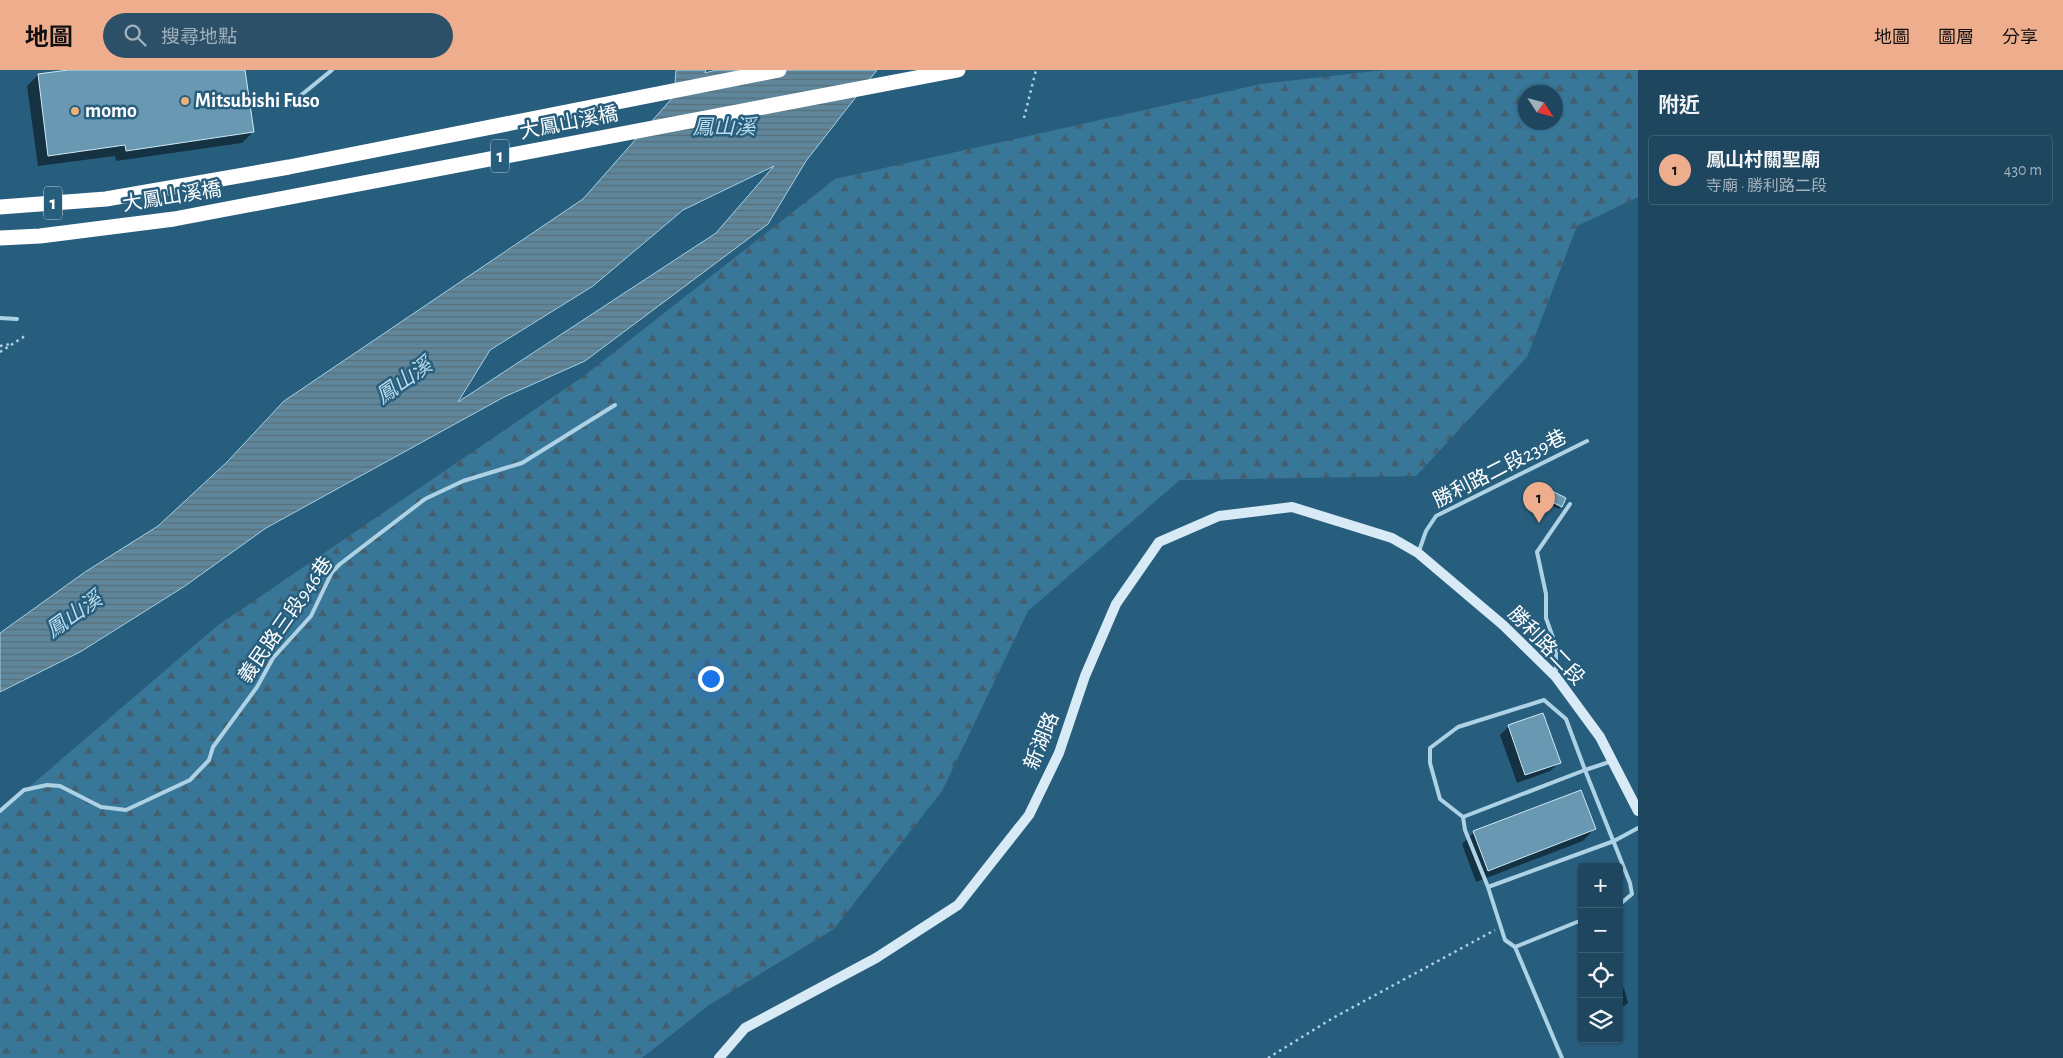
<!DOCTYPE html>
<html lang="zh-TW">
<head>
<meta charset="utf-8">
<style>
  :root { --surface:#1e465e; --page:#2b5067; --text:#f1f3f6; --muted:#a1b1bc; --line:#3c5e73; --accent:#eead8d }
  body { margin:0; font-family:"Alegreya Sans","Noto Sans TC",sans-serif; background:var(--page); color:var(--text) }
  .controls { position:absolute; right:15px; bottom:15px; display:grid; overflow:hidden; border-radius:5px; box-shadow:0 1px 4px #0004 }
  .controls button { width:45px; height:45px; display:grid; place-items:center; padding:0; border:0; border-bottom:1px solid var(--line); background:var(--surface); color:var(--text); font:25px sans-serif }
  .compass { position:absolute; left:1518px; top:15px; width:45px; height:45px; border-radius:50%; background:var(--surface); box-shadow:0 1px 4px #0004; rotate:126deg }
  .you { position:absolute; left:710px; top:608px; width:18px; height:18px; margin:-12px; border:4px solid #fff; border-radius:50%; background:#1a73e8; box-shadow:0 0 0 8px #1a73e833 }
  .badge { display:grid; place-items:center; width:32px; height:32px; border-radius:50%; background:var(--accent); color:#111; font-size:16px; font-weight:700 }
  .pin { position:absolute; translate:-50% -41px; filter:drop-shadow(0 1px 2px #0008) }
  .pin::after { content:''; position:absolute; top:26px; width:18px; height:15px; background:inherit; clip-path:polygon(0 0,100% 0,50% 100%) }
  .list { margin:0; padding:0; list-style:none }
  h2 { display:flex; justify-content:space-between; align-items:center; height:65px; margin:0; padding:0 20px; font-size:21px }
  h2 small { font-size:16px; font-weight:400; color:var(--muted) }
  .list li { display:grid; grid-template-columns:32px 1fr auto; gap:15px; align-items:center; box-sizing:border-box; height:70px; margin:0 10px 10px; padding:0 10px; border:1px solid var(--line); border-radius:5px }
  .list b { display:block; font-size:19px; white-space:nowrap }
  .list p { margin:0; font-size:16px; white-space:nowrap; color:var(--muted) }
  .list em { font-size:16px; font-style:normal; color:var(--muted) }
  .icon { flex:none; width:28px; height:28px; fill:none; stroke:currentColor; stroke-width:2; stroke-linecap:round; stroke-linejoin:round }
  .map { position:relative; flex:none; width:1638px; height:988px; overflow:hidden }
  header { display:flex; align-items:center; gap:30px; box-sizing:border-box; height:70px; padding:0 25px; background:var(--accent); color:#111 }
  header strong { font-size:24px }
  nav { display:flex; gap:28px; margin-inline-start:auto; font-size:18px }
  .search { width:350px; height:45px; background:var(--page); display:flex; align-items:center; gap:12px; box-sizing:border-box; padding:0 18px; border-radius:28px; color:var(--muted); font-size:19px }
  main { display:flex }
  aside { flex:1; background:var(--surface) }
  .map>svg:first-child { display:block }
</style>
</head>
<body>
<header>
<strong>地圖</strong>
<div class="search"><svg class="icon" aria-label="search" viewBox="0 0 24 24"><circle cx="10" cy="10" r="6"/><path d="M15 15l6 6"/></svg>搜尋地點</div>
<nav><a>地圖</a><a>圖層</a><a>分享</a></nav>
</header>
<main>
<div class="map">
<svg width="1638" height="988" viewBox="0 0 1638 988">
  <defs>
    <pattern id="forest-firs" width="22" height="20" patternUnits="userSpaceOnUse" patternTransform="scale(1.25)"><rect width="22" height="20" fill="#397799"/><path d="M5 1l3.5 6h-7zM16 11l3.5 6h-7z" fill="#435f6f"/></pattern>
    <pattern id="water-rules" width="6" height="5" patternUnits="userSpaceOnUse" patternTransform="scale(1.25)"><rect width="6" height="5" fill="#5f869a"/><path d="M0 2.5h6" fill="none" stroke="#576f7b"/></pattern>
  </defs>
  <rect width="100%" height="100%" fill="#285e7d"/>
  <path fill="url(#forest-firs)" fill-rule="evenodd" d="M1384,0H1638V127L1577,156L1527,287L1416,406L1180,410L1028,541L942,721L834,859L709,935L642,988H0V742L217,556L584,306L835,109L1261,14ZM1526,22H1556V52H1526Z"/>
  <path fill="url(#water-rules)" stroke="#a2cfe5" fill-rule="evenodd" d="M676,0H706L705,3L716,0H877L806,91L768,154L585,291L504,327L266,458L185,516L80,582L0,622V563L85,502L158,456L227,392L284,331L583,129L674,26ZM774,96L716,163L458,332L490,280L593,216L683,140Z"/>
  <path fill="#0007" d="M77,0H244L253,62L242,73L116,91L115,86L38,96L27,16L38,5Z
    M1552,423L1561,436L1559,439L1546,433Z
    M1509,656L1559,693L1550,701L1517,713L1500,665Z
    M1580,721L1594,759L1583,771L1476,812L1462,774L1474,762Z
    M1624,918L1628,933L1619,940V919Z"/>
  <path fill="#6898b2" stroke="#d0e8f4" d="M68,0H245L254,62L126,81L125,75L48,86L38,4Z
    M1552,421L1566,428L1562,437L1548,430Z
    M1543,643L1561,693L1525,705L1508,655Z
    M1581,720L1596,759L1488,801L1473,761Z"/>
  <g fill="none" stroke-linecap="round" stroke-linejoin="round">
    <path stroke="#aed2e5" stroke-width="2.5" stroke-dasharray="2.5 4" stroke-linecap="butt" d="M1024,48L1036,0
      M0,276L11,274
      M0,282L25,266
      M1268,988L1333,948L1495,860"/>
    <path stroke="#aed2e5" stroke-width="4" d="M289,35L332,0
      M0,248L17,249
      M1419,481L1426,461L1436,446L1587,371
      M1556,605V576L1546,548V524L1537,482L1570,434
      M1612,691L1585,700L1566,649L1544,630L1458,657L1430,678V693L1440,729L1463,747L1465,760L1488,817L1614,771L1638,758
      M0,741L24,720L47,715L60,716L101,737L126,740L190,710L209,690L213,677L257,617L273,588L311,546L332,502L340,494L425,429L463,411L522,393L615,335
      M1463,747L1585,700L1630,813L1632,824L1619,835
      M1488,817L1505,870L1515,877L1582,850
      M1515,877L1562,988"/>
    <path stroke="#d7eaf5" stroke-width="10" d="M719,988L745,958L876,888L958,835L1029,745L1059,683L1085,606L1116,534L1159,472L1219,446L1292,437L1392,468L1418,483L1503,555L1556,607L1600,667L1638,741"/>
    <path stroke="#fff" stroke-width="15" d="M0,137L106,129L289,97L779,0
      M0,168L40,166L174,149L958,0"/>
  </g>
  <g fill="#ecb174" stroke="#285e7d" stroke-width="2">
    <circle cx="185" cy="31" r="5"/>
    <circle cx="75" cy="41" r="5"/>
  </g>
  <g text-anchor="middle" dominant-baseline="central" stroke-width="5" stroke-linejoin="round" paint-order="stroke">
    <g fill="#285e7d" stroke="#becfd8" stroke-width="1">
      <rect x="491" y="69.5" width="18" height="33" rx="4"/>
      <rect x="44" y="116.5" width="18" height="33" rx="4"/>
    </g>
    <g font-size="19" font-weight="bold" fill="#fff">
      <text x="500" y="86">1</text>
      <text x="53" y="133">1</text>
    </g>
    <g font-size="20" font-weight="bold" fill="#fff" stroke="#285e7d" text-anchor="start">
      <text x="195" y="31">Mitsubishi Fuso</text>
      <text x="85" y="41">momo</text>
    </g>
    <g font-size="20" fill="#fff" stroke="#285e7d">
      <text transform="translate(569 53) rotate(-11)">大鳳山溪橋</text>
      <text transform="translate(172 127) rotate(-9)">大鳳山溪橋</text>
      <text transform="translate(1500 399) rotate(-27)">勝利路二段239巷</text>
      <text transform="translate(286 550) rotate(-55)">義民路三段946巷</text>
      <text transform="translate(1546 576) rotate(46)">勝利路二段</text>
      <text transform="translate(1042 671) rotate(-68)">新湖路</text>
    </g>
    <g font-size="21" font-style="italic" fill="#b9dbec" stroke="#285e7d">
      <text x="724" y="57">鳳山溪</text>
      <text transform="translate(404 311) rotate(-35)">鳳山溪</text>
      <text transform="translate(74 545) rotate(-35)">鳳山溪</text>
    </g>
  </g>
</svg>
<div class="controls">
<button>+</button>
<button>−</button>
<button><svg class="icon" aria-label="locate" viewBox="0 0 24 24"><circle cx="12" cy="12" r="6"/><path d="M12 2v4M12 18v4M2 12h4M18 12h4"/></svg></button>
<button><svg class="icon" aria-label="layers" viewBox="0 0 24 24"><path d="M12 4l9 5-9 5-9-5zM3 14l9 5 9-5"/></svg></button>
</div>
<svg class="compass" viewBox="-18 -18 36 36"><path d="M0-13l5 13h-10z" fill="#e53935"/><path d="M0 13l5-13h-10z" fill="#a1b1bc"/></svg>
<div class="you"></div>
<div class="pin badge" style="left:1539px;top:453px">1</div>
</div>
<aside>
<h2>附近<small></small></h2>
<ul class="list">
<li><span class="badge">1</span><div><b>鳳山村關聖廟</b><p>寺廟 · 勝利路二段</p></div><em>430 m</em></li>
</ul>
</aside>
</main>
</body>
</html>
